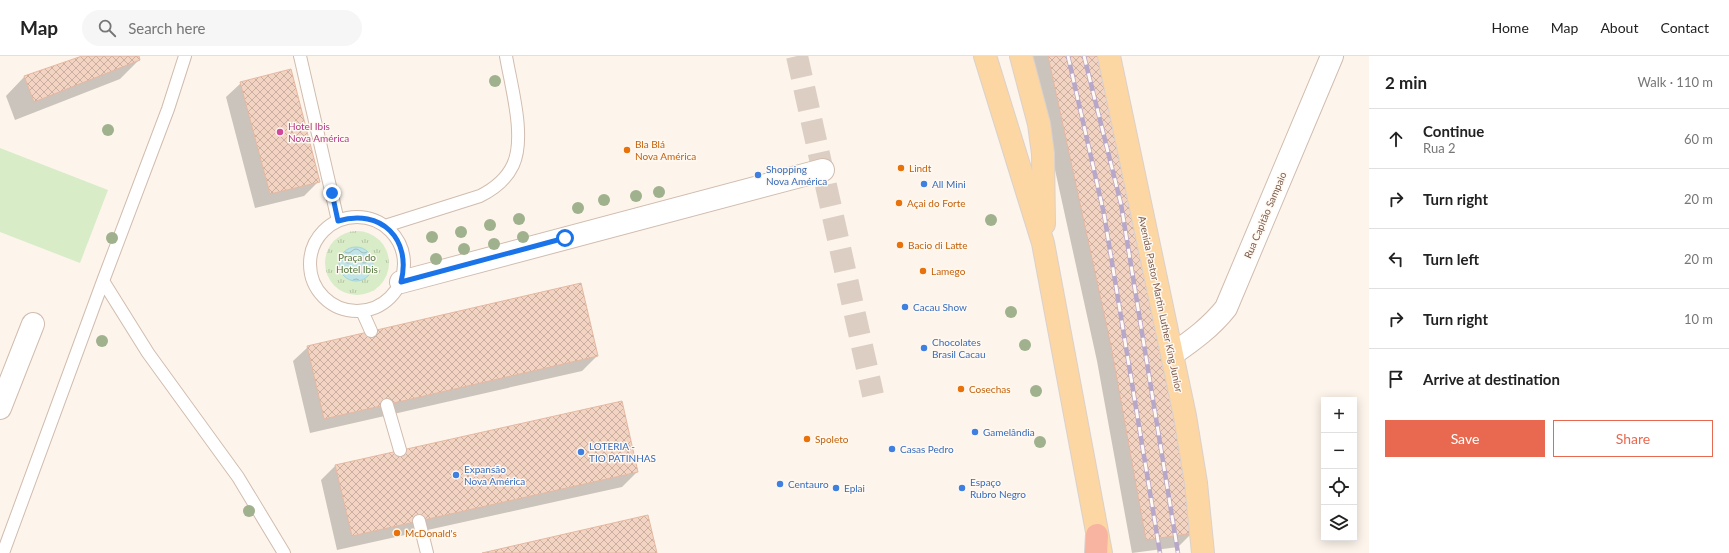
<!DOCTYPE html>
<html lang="en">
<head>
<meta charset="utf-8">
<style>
  :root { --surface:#fff; --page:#f6f6f6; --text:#222; --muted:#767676; --line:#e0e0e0; --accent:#e8694f }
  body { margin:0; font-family:Lato,sans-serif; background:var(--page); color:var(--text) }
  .controls { position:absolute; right:12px; bottom:12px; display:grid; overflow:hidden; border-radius:0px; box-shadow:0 2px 10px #0003 }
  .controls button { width:36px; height:36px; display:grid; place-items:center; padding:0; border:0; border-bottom:1px solid var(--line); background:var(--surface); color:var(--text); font:20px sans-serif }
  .stop { position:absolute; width:12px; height:12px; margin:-9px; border:3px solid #1a73e8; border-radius:50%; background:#fff }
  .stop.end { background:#1a73e8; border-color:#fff; box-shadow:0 1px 4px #0008 }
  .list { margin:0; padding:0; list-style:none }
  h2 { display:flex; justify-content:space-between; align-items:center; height:52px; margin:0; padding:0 16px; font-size:17px }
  h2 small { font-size:13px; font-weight:400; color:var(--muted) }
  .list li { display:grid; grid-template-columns:26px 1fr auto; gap:12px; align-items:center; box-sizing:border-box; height:60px; padding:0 16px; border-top:1px solid var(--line) }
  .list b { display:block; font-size:15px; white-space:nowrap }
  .list p { margin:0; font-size:13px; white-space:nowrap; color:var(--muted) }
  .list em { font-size:13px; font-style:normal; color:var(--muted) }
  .actions { display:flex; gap:8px; padding:12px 16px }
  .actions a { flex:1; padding:9px 0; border:1px solid var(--accent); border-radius:0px; text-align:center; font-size:14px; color:var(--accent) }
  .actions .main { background:var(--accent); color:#fff }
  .icon { flex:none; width:22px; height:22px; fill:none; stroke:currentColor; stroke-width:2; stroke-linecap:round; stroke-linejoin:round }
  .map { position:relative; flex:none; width:1369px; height:497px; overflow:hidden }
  header { display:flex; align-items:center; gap:24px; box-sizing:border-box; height:56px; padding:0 20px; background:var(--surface); border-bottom:1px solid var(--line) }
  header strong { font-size:19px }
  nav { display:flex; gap:22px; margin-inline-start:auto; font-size:14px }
  .search { width:280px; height:36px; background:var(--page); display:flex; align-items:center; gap:10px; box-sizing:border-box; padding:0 14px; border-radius:22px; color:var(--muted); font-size:15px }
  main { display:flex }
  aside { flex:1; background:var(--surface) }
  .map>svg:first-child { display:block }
</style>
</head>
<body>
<header>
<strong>Map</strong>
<div class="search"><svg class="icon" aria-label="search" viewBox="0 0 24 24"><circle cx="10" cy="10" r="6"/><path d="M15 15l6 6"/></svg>Search here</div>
<nav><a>Home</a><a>Map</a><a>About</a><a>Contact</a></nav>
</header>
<main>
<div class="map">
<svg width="1369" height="497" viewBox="0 0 1369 497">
  <defs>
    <pattern id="grass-tufts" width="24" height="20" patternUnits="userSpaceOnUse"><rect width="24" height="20" fill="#d8ecc8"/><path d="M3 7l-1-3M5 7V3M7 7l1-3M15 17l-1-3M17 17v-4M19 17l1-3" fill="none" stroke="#b4c2a5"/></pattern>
    <pattern id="water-waves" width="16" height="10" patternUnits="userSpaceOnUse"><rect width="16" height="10" fill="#bee4e8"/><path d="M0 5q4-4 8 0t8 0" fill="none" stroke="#9fbcbe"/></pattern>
    <pattern id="building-cross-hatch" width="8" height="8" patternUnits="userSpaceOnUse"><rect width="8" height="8" fill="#f3d3c2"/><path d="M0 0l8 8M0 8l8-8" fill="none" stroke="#caaea0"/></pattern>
  </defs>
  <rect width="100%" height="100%" fill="#fdf5eb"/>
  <path fill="url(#grass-tufts)" d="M325 207a32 32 0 1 1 64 0a32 32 0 1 1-64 0Z"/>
  <path fill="#d8ecc8" d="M0,92L108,134L80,207L0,176Z"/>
  <path fill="url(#water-waves)" stroke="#a4d5da" d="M339 208a17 17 0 1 1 34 0a17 17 0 1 1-34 0Z"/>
  <path fill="#0003" d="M85,0H138L139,4L120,23L15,64L6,40L24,21Z
    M1030,0H1099L1193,476L1178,491L1132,497L1097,305Z
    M241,27L319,125L304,140L255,152L226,41Z
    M308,291L597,300L582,315L310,377L293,305Z
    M336,409L637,416L622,431L337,494L321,424Z"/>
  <path fill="url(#building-cross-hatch)" stroke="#e6b8a2" d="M82,0H139L140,4L34,46L24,20Z
    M1048,0H1100L1163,280L1194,477L1146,484L1111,290Z
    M291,13L320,126L270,138L240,26Z
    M581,227L598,300L324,363L307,290Z
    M622,345L638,416L352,480L335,409Z
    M648,459L657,497H482Z"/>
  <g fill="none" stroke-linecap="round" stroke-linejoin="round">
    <path stroke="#dccec3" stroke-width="22" stroke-dasharray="22 11" stroke-linecap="butt" d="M797,0L873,339"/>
    <g stroke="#d1bcaf" stroke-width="14">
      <path id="lane" d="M185,0L168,53L103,225L148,297L238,421L284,497
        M300,0L338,165
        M310 208a47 47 0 1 1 94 0a47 47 0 1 1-94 0Z
        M385,170L480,140C494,133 506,124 513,109C526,81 511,30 506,0
        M362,255L371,275
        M387,349L400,394
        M419,465L427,497
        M3,497L103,225"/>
    </g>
    <g stroke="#d1bcaf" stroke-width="24">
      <path id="street" d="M401,226L823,114
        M1173,298C1193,284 1211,271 1226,252L1332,0
        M0,352L33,268"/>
    </g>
    <g stroke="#dad1cd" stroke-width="24">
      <path id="primary" d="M985,0L1043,187L1101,497
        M1021,0L1039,68L1043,98L1044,168
        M1109,0L1185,360L1196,427L1203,497"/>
    </g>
    <g stroke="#dad1cd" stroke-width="24">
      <path id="highway" d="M1096,497L1097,479"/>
    </g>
    <use href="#lane" stroke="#fff" stroke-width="12"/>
    <use href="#street" stroke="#fff" stroke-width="22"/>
    <use href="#primary" stroke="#fcd6a3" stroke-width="22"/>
    <use href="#highway" stroke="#f8b3a1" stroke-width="22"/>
    <g stroke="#b7a7c9" stroke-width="4.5">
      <path id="rail" d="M1068,0L1104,158L1160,497
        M1084,0L1121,148L1178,497"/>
    </g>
    <use href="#rail" stroke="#fff9f2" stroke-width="3" stroke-dasharray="9" stroke-linecap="butt"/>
  </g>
  <g fill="#a0b18e">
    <circle cx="495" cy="25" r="6"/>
    <circle cx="108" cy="74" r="6"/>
    <circle cx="659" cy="136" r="6"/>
    <circle cx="636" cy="140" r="6"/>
    <circle cx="604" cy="144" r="6"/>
    <circle cx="578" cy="152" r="6"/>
    <circle cx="519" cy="163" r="6"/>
    <circle cx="991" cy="164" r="6"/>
    <circle cx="490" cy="169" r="6"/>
    <circle cx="461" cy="176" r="6"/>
    <circle cx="432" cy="181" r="6"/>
    <circle cx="523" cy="181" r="6"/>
    <circle cx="112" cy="182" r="6"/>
    <circle cx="494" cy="188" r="6"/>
    <circle cx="464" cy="193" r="6"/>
    <circle cx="436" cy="203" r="6"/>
    <circle cx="1011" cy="256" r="6"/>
    <circle cx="102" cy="285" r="6"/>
    <circle cx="1025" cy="289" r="6"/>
    <circle cx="1036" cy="335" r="6"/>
    <circle cx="1040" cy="386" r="6"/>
    <circle cx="249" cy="455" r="6"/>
  </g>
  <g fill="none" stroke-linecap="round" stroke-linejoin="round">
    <path stroke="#1a73e8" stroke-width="5" d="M332,137L338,165C381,152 412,183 401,226L565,182"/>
  </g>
  <circle fill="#d1479c" stroke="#fff9f2" stroke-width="1.5" cx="280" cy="76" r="4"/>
  <g fill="#e8710a" stroke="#fff9f2" stroke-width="1.5">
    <circle cx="627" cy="94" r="4"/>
    <circle cx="901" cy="112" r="4"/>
    <circle cx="899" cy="147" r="4"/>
    <circle cx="900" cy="189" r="4"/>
    <circle cx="923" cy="215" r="4"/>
    <circle cx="961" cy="333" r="4"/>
    <circle cx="807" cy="383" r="4"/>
    <circle cx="397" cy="477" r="4"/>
  </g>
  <g fill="#3f7fe0" stroke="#fff9f2" stroke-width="1.5">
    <circle cx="758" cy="119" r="4"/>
    <circle cx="924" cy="128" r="4"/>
    <circle cx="905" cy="251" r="4"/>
    <circle cx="924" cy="292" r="4"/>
    <circle cx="975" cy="376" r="4"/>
    <circle cx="892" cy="393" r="4"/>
    <circle cx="581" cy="396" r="4"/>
    <circle cx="456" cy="419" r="4"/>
    <circle cx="780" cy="428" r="4"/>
    <circle cx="836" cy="432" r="4"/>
    <circle cx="962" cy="432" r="4"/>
  </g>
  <g text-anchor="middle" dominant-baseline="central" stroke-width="3" stroke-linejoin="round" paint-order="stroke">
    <g font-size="10" fill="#b23c85" stroke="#fff9f2" text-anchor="start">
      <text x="288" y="70">Hotel Ibis<tspan x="288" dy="12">Nova América</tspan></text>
    </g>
    <g font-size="10" fill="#c56008" stroke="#fff9f2" text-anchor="start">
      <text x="635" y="88">Bla Blá<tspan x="635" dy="12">Nova América</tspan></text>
      <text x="909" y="112">Lindt</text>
      <text x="907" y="147">Açai do Forte</text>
      <text x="908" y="189">Bacio di Latte</text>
      <text x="931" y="215">Lamego</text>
      <text x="969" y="333">Cosechas</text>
      <text x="815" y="383">Spoleto</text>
      <text x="405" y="477">McDonald's</text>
    </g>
    <g font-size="10" fill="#366cbe" stroke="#fff9f2" text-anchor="start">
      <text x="766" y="113">Shopping<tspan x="766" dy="12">Nova América</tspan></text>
      <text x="932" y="128">All Mini</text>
      <text x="913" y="251">Cacau Show</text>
      <text x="932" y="286">Chocolates<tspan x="932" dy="12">Brasil Cacau</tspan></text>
      <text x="983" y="376">Gamelândia</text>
      <text x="589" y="390">LOTERIA -<tspan x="589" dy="12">TIO PATINHAS</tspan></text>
      <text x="900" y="393">Casas Pedro</text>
      <text x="464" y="413">Expansão<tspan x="464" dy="12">Nova América</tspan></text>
      <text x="970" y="426">Espaço<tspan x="970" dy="12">Rubro Negro</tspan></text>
      <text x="788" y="428">Centauro</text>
      <text x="844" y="432">Eplai</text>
    </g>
    <g font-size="10" fill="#7a5a4c" stroke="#fff9f2">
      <text transform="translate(1265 159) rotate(-67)">Rua Capitão Sampaio</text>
      <text transform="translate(1161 248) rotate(78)">Avenida Pastor Martin Luther King Junior</text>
    </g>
    <g font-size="10" fill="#547a41" stroke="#fff9f2">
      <text x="357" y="201">Praça do<tspan x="357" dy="12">Hotel Ibis</tspan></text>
    </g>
  </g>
</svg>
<div class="controls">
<button>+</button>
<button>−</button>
<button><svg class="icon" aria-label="locate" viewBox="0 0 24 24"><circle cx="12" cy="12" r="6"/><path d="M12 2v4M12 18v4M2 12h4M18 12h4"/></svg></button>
<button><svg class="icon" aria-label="layers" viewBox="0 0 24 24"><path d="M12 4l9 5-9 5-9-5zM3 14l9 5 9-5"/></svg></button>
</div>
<div class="stop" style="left:565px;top:182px"></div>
<div class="stop end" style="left:332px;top:137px"></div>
</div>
<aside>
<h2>2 min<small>Walk · 110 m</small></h2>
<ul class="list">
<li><svg class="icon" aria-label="ahead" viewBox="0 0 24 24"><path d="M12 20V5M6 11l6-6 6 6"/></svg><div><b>Continue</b><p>Rua 2</p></div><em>60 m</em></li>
<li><svg class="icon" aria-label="right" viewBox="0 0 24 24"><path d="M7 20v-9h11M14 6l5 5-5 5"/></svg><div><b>Turn right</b></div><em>20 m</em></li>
<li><svg class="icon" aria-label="left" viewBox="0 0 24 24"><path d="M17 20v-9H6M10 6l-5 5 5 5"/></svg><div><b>Turn left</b></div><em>20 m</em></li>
<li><svg class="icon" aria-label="right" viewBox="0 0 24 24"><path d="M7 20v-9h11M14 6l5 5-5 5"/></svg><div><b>Turn right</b></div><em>10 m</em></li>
<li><svg class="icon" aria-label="arrive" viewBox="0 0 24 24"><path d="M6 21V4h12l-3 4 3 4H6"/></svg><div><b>Arrive at destination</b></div></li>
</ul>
<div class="actions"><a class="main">Save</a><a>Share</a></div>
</aside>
</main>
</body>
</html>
